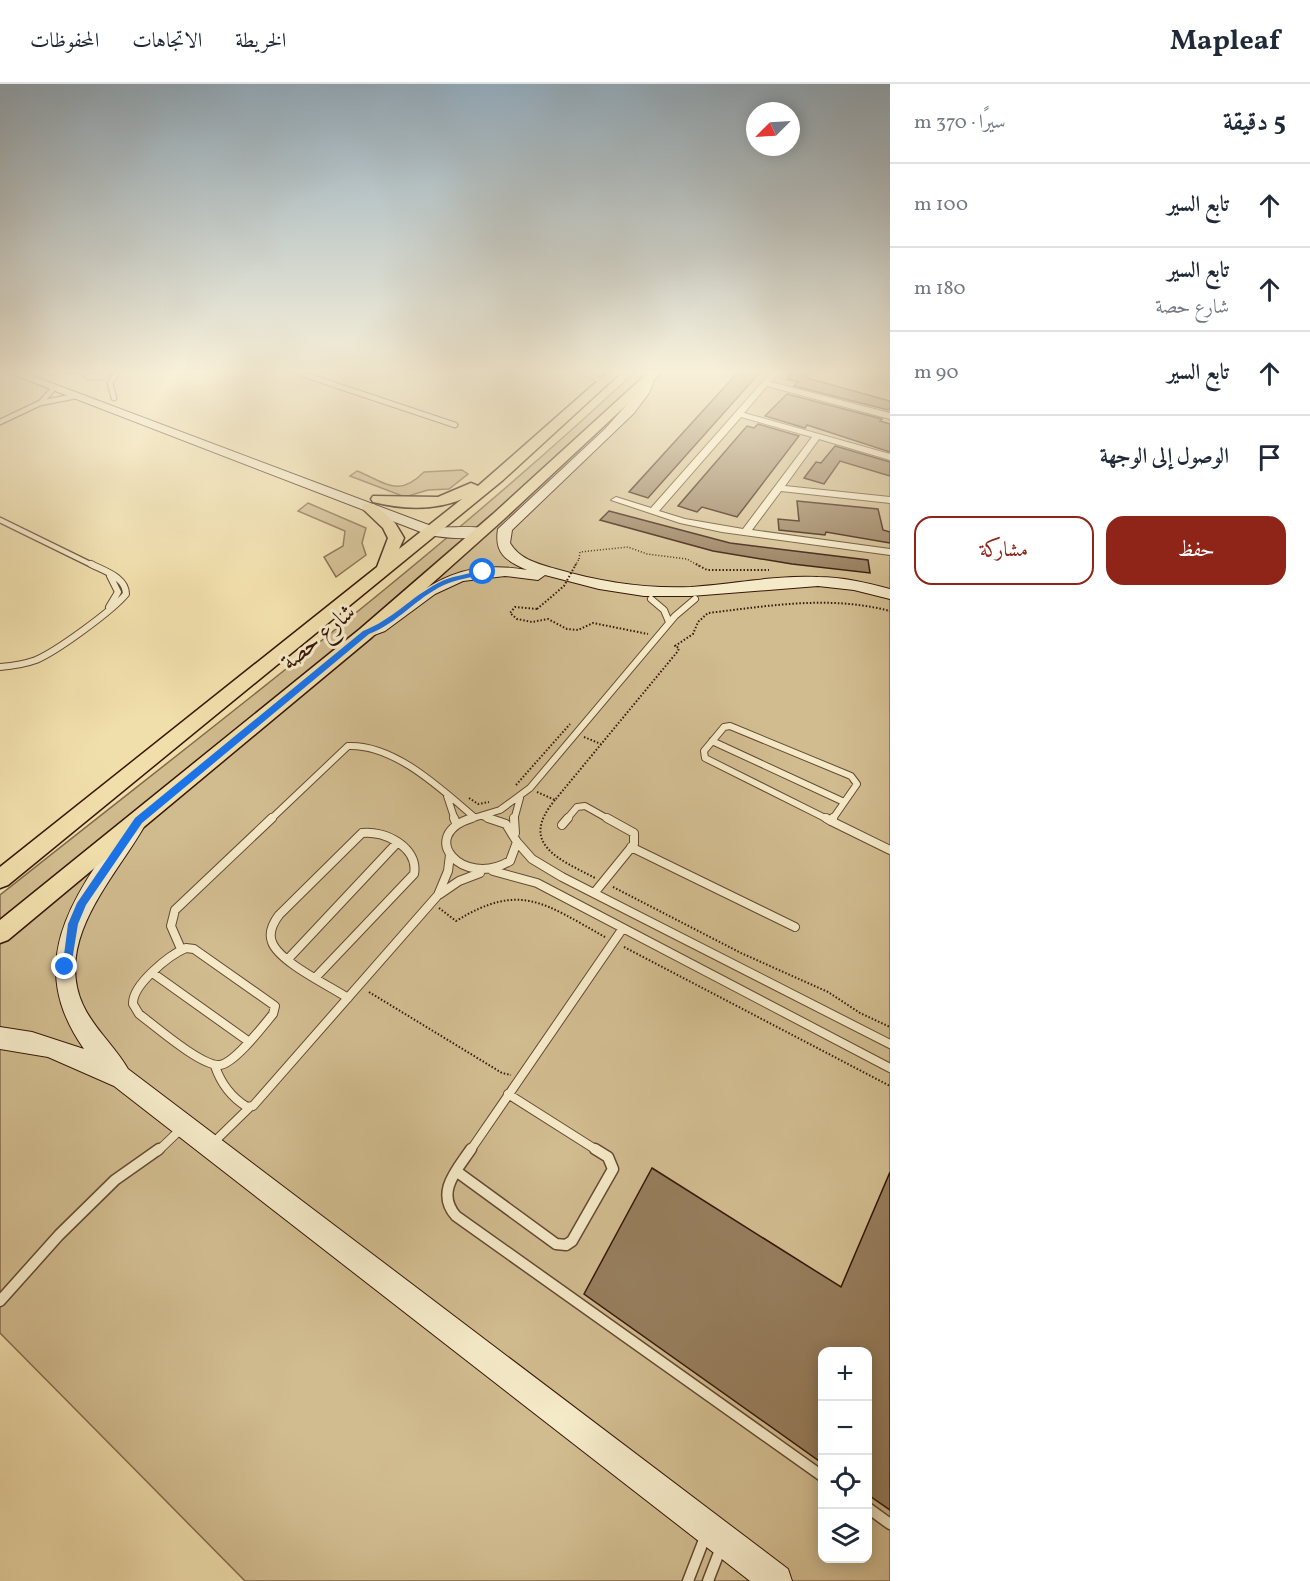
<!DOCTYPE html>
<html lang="ar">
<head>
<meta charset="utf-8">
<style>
  :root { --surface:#fff; --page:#f2f2f3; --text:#1f2937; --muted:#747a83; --line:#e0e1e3; --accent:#8f2418 }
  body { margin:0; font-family:Vollkorn,Amiri,serif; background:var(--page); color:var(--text); direction:rtl }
  .controls { position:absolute; right:18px; bottom:18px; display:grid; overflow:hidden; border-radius:12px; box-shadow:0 3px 15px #0003 }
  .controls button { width:54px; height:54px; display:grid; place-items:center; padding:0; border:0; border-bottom:2px solid var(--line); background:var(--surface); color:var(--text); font:30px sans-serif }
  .compass { position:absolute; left:746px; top:18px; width:54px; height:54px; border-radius:50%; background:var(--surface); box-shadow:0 3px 15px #0003; rotate:246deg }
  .stop { position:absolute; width:18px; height:18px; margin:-14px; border:4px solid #1a73e8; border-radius:50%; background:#fff }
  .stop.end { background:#1a73e8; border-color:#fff; box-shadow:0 2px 6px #0008 }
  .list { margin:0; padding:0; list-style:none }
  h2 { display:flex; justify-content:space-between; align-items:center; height:78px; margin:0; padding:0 24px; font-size:26px }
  h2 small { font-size:20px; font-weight:400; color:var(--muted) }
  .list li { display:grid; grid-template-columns:39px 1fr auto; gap:18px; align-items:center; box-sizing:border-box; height:84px; padding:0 24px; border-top:2px solid var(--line) }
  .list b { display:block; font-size:22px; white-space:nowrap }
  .list p { margin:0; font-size:20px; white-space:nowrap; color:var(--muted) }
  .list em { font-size:20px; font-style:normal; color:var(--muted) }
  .actions { display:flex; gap:12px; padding:18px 24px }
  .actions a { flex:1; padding:14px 0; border:2px solid var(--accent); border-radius:18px; text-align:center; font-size:21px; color:var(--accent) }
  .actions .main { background:var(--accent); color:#fff }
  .icon { flex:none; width:33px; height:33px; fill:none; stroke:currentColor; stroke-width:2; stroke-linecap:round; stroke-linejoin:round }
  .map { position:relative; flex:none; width:890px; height:1497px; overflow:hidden; direction:ltr }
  header { display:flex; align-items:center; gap:36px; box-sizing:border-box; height:84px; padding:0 30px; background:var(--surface); border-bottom:2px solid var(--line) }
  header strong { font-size:28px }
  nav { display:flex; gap:33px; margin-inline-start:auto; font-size:21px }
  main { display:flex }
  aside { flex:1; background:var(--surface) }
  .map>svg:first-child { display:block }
</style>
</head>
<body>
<header>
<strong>Mapleaf</strong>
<nav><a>الخريطة</a><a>الاتجاهات</a><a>المحفوظات</a></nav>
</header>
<main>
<aside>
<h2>5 دقيقة<small>سيرًا · 370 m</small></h2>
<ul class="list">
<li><svg class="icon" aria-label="ahead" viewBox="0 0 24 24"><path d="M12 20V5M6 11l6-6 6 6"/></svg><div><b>تابع السير</b></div><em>100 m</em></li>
<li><svg class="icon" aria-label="ahead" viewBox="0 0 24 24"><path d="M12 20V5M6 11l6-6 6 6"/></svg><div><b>تابع السير</b><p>شارع حصة</p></div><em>180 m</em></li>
<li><svg class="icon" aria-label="ahead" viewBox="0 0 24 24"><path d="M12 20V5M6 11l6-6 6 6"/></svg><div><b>تابع السير</b></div><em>90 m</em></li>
<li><svg class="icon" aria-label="arrive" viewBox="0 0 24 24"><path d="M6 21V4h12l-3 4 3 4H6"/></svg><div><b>الوصول إلى الوجهة</b></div></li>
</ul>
<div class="actions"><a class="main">حفظ</a><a>مشاركة</a></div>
</aside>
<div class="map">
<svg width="890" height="1497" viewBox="0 0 890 1497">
  <rect width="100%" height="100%" fill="#f0deab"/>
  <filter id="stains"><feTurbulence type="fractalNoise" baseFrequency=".00333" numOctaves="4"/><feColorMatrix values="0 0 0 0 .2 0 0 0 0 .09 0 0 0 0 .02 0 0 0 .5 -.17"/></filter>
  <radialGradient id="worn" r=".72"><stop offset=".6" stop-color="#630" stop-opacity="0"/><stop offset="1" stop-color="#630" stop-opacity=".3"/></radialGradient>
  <path fill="#d1bc8f" stroke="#846a4c" stroke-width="1.5" fill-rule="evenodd" d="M637,286H890V1497H245L0,1249V811C215,640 436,474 637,286ZM822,1268H868V1474H822Z
    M462,386L468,390L449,405L428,406L405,413L350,392L357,387C387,399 398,414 424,388Z
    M308,419L366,444L362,459L366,471L336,493L324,473L343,462L345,447L298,427Z"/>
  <path fill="#977e5d" stroke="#371709" stroke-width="1.5" d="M740,286H762L648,414L629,408Z
    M795,286H809L807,294L890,317V324L888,326L794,302L798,298L787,295Z
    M787,310L882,335L880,337L890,340V368L807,341L805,344L765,332Z
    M758,340L799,352L737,433L702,423L697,428L678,422L747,342L754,344Z
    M835,362L890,378V392L840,377L824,400L804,394L816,378L821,379Z
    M797,417L878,425L883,446L890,448V459L826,448L825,451L779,446L778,435L799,437Z
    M609,427L730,459L868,476L870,489L792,480L713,467L600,436Z
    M652,1084L841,1203L890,1088V1426L867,1410V1268H822V1379L584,1210Z"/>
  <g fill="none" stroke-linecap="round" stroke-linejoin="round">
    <g stroke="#654932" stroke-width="7">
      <path id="lane-far3" d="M92,286L86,290L88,293H101L113,286
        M290,286L455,341
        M47,288L72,286
        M114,314L110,299L119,286
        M42,317L54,304
        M0,338L40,319L76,312
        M0,436L94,482"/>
    </g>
    <g stroke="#654932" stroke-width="8">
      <path id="lane-far2" d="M651,515L664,526L669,538
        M109,523L118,508L110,492
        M0,583C12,582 25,580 36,576C57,567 112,527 126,510C126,493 104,487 91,480
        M712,657L844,718
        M447,712L455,736
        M482,732L493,736
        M270,736L348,662C394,660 440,704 473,732
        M467,736L500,726L530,704L675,532L695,515
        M514,736L520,714
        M566,736L577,723L585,722L610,736
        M829,736L705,674L704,667L724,643L730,642L851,692L857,700L832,736"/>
    </g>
    <g stroke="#654932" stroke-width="10">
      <path id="lane-far1" d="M454,734L456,739
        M472,734C416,751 462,805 510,777L517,758L506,740L488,734
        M514,734L515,749
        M826,734L831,737
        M831,737L890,766
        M831,737L833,734
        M562,741L568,734
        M517,758L532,775L562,793L890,960
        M631,763L795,843
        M493,787L537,799L890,984
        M595,808L634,760V749L607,734
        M440,810L459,797L480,789
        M186,864L194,865L275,922L273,930C263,942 235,979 220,981C202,983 155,942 139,930L133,920C132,901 169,871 186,864Z
        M181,865L171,842L175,826L272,734
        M289,874L396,760
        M154,890L248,957
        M316,893L414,790C419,764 385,746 362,749L279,831C273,839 268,848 272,858C279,878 330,902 348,914
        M215,982C221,1000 231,1013 247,1023L253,1022L438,811L448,787L450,771
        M508,1010L598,1067
        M214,1058L250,1023
        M158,1067L182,1044
        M470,1067L623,844"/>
    </g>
    <g stroke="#654932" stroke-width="13">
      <path id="lane" d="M471,1065C457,1086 435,1108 456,1132L822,1392
        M456,1087L556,1160L566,1161L572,1157L613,1085L608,1073L595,1065
        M0,1217L59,1151L115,1096L159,1065
        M868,1424L890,1440
        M688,1497L705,1453
        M708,1497L720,1466"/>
    </g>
    <g stroke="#654932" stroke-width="2">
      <path id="street" d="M576,286H586L608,298L601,300Z
        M773,286H781L771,298L890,329V335L767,302L744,329L890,370V376L819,355L785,402L890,413V419L781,407L752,446L890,465V471L722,448L680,439L611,416L616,413L651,424ZM741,333L812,353L743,445L685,435L659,427Z"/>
    </g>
    <g stroke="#371709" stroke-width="2">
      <path id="secondary" d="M1,286H17L434,443C447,445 483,440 490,447C479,458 441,454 426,450Z
        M648,293L654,296L649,309L634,329L512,446L510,459C520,476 539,480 556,485C600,498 646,505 691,503C734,500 776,491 818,493C843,493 867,499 890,505V515L854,506L818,502L691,512H644L599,505L545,491L538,496L505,492L463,497L435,510L385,547L366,554L360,553L358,549C364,541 377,538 386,532C434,497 463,475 527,486C506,477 494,469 498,445L605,345L638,308L644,294Z
        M135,734L142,736L145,741C116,793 53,855 83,921C94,945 115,962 128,985L788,1485L792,1497H750L114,1002L48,973L0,965V943L32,948L84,965C22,877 75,810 128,736Z"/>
    </g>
    <g stroke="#371709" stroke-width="3">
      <path id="primary" d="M610,286H623L503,396L8,801L0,804V783L377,483L388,454L383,444L364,426L362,423L364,420H374L395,439L404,454L399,465L462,415C434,427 401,425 373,418L371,415L373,412L438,413L471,399L478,402Z
        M651,286H664L503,436L372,553L8,856L0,859V836L360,545L493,430Z"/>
    </g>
    <path stroke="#371709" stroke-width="1.5" stroke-dasharray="1 2" stroke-linecap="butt" d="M579,475L580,468L628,463L647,470L687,475L699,482"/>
    <path stroke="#371709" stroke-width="2" stroke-dasharray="1.5 2" stroke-linecap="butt" d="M696,480L707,486H769
      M537,525L515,523L510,529L517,535L532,538L548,535L567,545L578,546L593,539L648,550
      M584,653L601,660
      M516,701L570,640
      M537,708L555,716L678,567L679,564L675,562L693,550L698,538L708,529C769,522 829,511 890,527
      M469,714L478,720L489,718
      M555,716C518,760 559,775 595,794
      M613,803L741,869L828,908L860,929L890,943
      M439,824L456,837C521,797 545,820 605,853
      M624,863L890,1002
      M369,908L502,989L511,991"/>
    <use href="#lane-far3" stroke="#f5eac8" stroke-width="4.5"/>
    <use href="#lane-far2" stroke="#f5eac8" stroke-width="6"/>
    <use href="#lane-far1" stroke="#f5eac8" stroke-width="8"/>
    <use href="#lane" stroke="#f5eac8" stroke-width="10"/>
    <use href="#street" fill="#f5eac8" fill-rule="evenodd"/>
    <use href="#secondary" fill="#f5eac8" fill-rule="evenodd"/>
    <use href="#primary" fill="#f0deab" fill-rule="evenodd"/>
    <path stroke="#371709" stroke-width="1.5" stroke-dasharray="1 2" stroke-linecap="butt" d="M575,482L579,475"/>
    <path stroke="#371709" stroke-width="2" stroke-dasharray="1.5 2" stroke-linecap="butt" d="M537,525L564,502L576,480"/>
  </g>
  <linearGradient id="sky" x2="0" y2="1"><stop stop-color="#92aaba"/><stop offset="0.58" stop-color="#f8f0d9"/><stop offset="1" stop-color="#f8f0d9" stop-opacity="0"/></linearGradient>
  <rect width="890" height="496" fill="url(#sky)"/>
  <path fill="#1a73e8" d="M483,486L486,490C473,493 457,495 444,501C416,514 398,539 369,550L142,739L86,821L78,840L71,883L69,886H62L68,840L77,819L135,734L363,547C392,536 411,513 438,499C451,492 469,490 483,486Z"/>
  <g text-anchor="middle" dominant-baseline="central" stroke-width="6" stroke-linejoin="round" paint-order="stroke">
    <g font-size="24" fill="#371709" stroke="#f5eac8">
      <text transform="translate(319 554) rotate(-40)">شارع حصة</text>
    </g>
  </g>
  <rect width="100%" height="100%" filter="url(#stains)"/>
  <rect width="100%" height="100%" fill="url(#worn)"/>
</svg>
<div class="controls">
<button>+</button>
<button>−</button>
<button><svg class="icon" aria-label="locate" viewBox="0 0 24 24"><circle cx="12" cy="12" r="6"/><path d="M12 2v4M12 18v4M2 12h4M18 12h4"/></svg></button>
<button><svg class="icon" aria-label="layers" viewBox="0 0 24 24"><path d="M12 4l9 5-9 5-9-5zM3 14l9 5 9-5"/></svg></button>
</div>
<svg class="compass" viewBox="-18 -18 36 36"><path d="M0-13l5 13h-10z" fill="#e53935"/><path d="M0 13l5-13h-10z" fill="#747a83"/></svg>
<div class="stop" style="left:483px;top:488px"></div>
<div class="stop end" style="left:65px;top:883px"></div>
</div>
</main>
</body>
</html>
